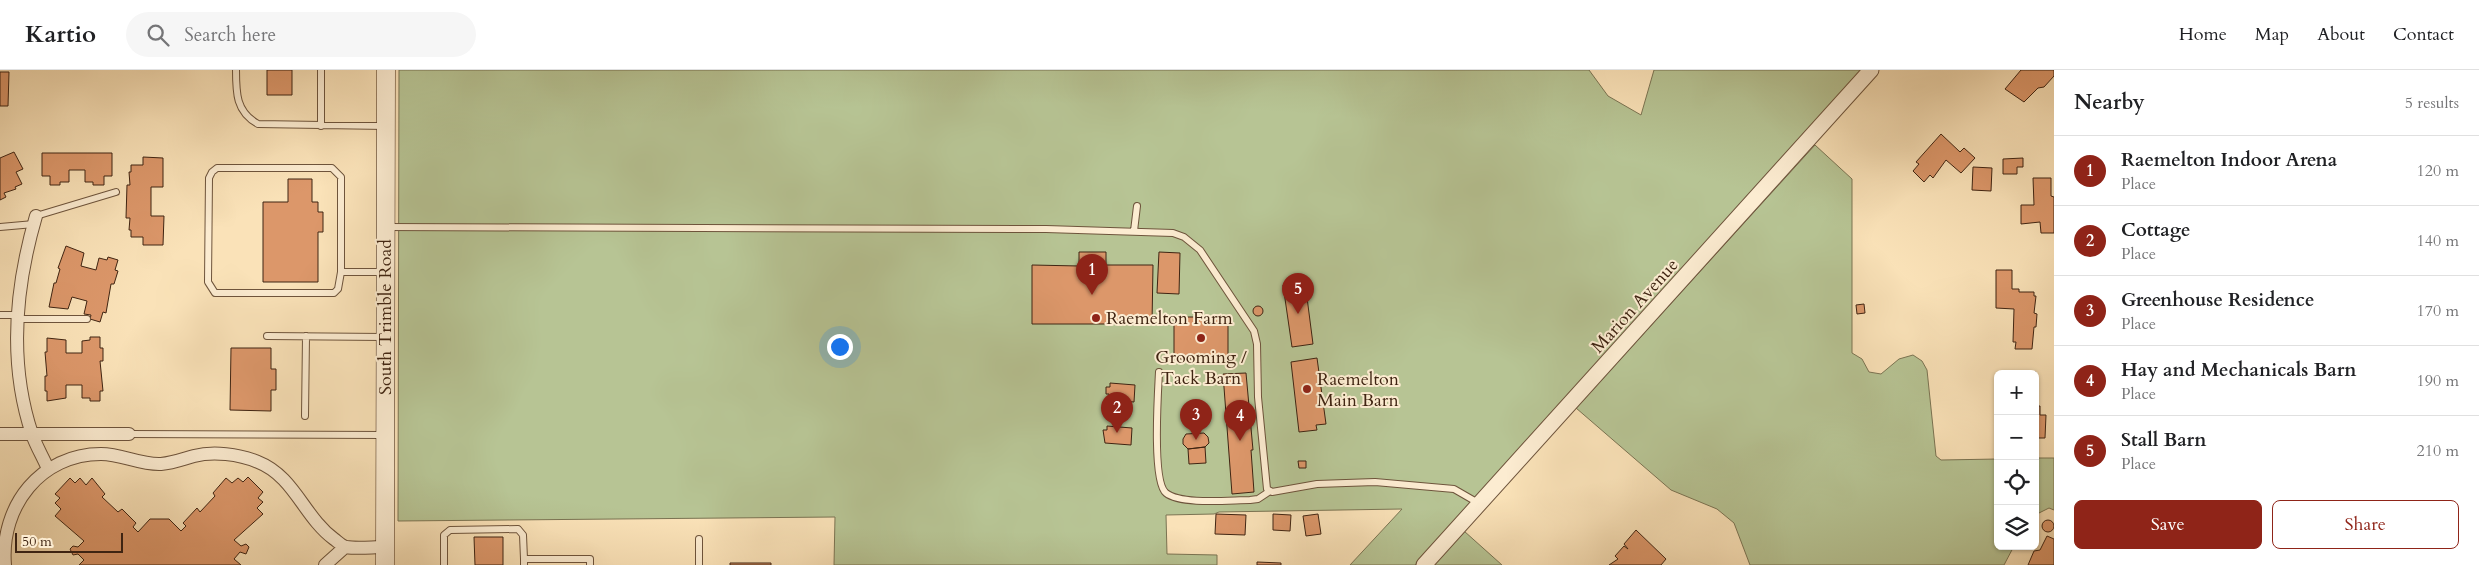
<!DOCTYPE html>
<html lang="en">
<head>
<meta charset="utf-8">
<style>
  :root { --surface:#fff; --page:#f6f6f6; --text:#202124; --muted:#757577; --line:#e0e0e0; --accent:#8f2418 }
  body { margin:0; font-family:Cardo,serif; background:var(--page); color:var(--text) }
  .controls { position:absolute; right:15px; bottom:15px; display:grid; overflow:hidden; border-radius:8px; box-shadow:0 1px 4px #0004 }
  .controls button { width:45px; height:45px; display:grid; place-items:center; padding:0; border:0; border-bottom:1px solid var(--line); background:var(--surface); color:var(--text); font:25px sans-serif }
  .scale { position:absolute; left:15px; bottom:12px; width:108px; box-sizing:border-box; padding-left:5px; border:2px solid #3f2412; border-top:0; font-size:14px; line-height:18px; white-space:nowrap; color:#3f2412; -webkit-text-stroke:4px #fcecd1; paint-order:stroke }
  .you { position:absolute; left:839px; top:276px; width:18px; height:18px; margin:-12px; border:4px solid #fff; border-radius:50%; background:#1a73e8; box-shadow:0 0 0 8px #1a73e833 }
  .badge { display:grid; place-items:center; width:32px; height:32px; border-radius:50%; background:var(--accent); color:#fff; font-size:16px; font-weight:700 }
  .pin { position:absolute; translate:-50% -41px; filter:drop-shadow(0 1px 2px #0008) }
  .pin::after { content:''; position:absolute; top:26px; width:18px; height:15px; background:inherit; clip-path:polygon(0 0,100% 0,50% 100%) }
  .list { margin:0; padding:0; list-style:none }
  h2 { display:flex; justify-content:space-between; align-items:center; height:65px; margin:0; padding:0 20px; font-size:21px }
  h2 small { font-size:16px; font-weight:400; color:var(--muted) }
  .list li { display:grid; grid-template-columns:32px 1fr auto; gap:15px; align-items:center; box-sizing:border-box; height:70px; padding:0 20px; border-top:1px solid var(--line) }
  .list b { display:block; font-size:19px; white-space:nowrap }
  .list p { margin:0; font-size:16px; white-space:nowrap; color:var(--muted) }
  .list em { font-size:16px; font-style:normal; color:var(--muted) }
  .actions { display:flex; gap:10px; padding:15px 20px }
  .actions a { flex:1; padding:11px 0; border:1px solid var(--accent); border-radius:8px; text-align:center; font-size:18px; color:var(--accent) }
  .actions .main { background:var(--accent); color:#fff }
  .icon { flex:none; width:28px; height:28px; fill:none; stroke:currentColor; stroke-width:2; stroke-linecap:round; stroke-linejoin:round }
  .map { position:relative; flex:none; width:2054px; height:495px; overflow:hidden }
  header { display:flex; align-items:center; gap:30px; box-sizing:border-box; height:70px; padding:0 25px; background:var(--surface); border-bottom:1px solid var(--line) }
  header strong { font-size:24px }
  nav { display:flex; gap:28px; margin-inline-start:auto; font-size:18px }
  .search { width:350px; height:45px; background:var(--page); display:flex; align-items:center; gap:12px; box-sizing:border-box; padding:0 18px; border-radius:28px; color:var(--muted); font-size:19px }
  main { display:flex }
  aside { flex:1; background:var(--surface) }
  .map>svg:first-child { display:block }
</style>
</head>
<body>
<header>
<strong>Kartio</strong>
<div class="search"><svg class="icon" aria-label="search" viewBox="0 0 24 24"><circle cx="10" cy="10" r="6"/><path d="M15 15l6 6"/></svg>Search here</div>
<nav><a>Home</a><a>Map</a><a>About</a><a>Contact</a></nav>
</header>
<main>
<div class="map">
<svg width="2054" height="495" viewBox="0 0 2054 495">
  <rect width="100%" height="100%" fill="#fae2b8"/>
  <filter id="stains"><feTurbulence type="fractalNoise" baseFrequency=".004" numOctaves="4"/><feColorMatrix values="0 0 0 0 .2 0 0 0 0 .09 0 0 0 0 .02 0 0 0 .5 -.17"/></filter>
  <radialGradient id="worn" r=".72"><stop offset=".6" stop-color="#630" stop-opacity="0"/><stop offset="1" stop-color="#630" stop-opacity=".3"/></radialGradient>
  <path fill="#b7c494" stroke="#7b7453" d="M399,0H1589L1608,26L1641,45L1654,0H1862L1415,495H1350L1402,439L1219,442L1214,444L1166,445L1167,484L1217,485V495H834L835,447L398,451Z
    M1815,75L1852,109V283L1862,289L1869,302L1881,304L1899,289L1913,285L1922,291L1927,300L1936,386L1941,390L1998,389V476H2014L2004,495H1750L1734,453L1717,439L1671,420L1576,338Z
    M2035,388H2054V440L2049,438L2035,445Z
    M1464,461L1502,495H1433Z"/>
  <path fill="#dc976a" stroke="#3f2412" d="M267,0H292V25H267Z
    M2021,0H2054V6L2044,17L2038,18L2024,32L2005,19Z
    M0,2H9L8,36H0Z
    M1941,64L1960,82L1964,78L1975,88L1961,103L1946,90L1933,108L1930,105L1924,112L1913,101L1919,94L1916,92Z
    M14,82L23,99L16,102L22,114L15,117L16,119L4,123L6,127L0,130V88Z
    M42,83H112V106H104V115H93V112H85V100H69V112H60V115H50V106H42Z
    M143,87L163,88V117H151V146H164L163,175H143V167H131V160H129L130,148H126L127,115H130L129,102H131V95H143Z
    M2023,88V97H2017V104H2003V89Z
    M1973,97L1992,98L1991,121L1972,120Z
    M2033,108H2051V126L2054,127V163H2041L2040,152L2021,154V135H2034Z
    M288,109H312V132H318V142H323V162H318V212H263V132H288Z
    M66,176L84,183L81,196L96,200L99,188L107,190L108,187L118,190L115,200L118,201L114,214H111L106,243L103,242L100,252L90,249L91,245L84,244L87,231L72,227L68,239L49,237L54,213H56L60,199L58,198Z
    M1079,182H1106V195H1153L1152,254H1032V195L1079,196Z
    M1159,182L1180,183L1179,224L1157,223Z
    M1996,200H2012V219H2019V222H2034V226H2036L2034,243L2037,244L2036,257H2034L2032,279H2015L2016,272H2013L2014,239L1996,238Z
    M1305,212L1313,274L1292,277L1283,215Z
    M1864,234L1865,243L1857,244L1856,235Z
    M1253 241a5 5 0 1 1 10 0a5 5 0 1 1-10 0Z
    M1174,247H1228V289H1174Z
    M90,267H100V278H103V291H100L103,321H100V331H90V328H82V315H66V328L47,331V321H45V306H47L45,282H47V268L66,270V283H82V271L90,270Z
    M231,278H271V299H276V320H271V341L230,340Z
    M1317,288L1326,354L1316,355L1317,360L1299,362L1291,292Z
    M2019,302H2036V336H2040V345H2046L2045,368H2038V371H2035V304H2019Z
    M1246,303L1253,380H1251L1254,422L1232,424L1223,304Z
    M1110,313L1135,315L1134,332L1109,330V324H1106V317H1110Z
    M1107,356L1132,358L1131,375L1105,373L1103,360H1107Z
    M1204,363L1208,367L1209,373L1205,377L1188,379L1183,374V369L1186,364Z
    M1205,377L1206,393L1189,394L1188,379Z
    M1298,391H1306V398H1299Z
    M248,407L263,422L258,428L263,432L257,438L263,444L234,470L241,476L246,474L249,477L246,484L240,482L234,489L241,495H79L84,490L78,484L73,485L70,479L73,476L78,477L84,471L55,446L61,439L55,433L60,428L55,424L70,408L75,413L80,408L86,415L92,408L105,424L102,427L118,442L122,439L136,453L133,457L138,462L150,449H169L181,461L186,456L183,453L197,438L200,442L215,426L213,423L226,408L232,413L238,408L243,412Z
    M1216,444L1246,445L1245,465L1215,464Z
    M1273,444L1291,445L1290,461L1273,460Z
    M1318,444L1321,464L1306,466L1303,446Z
    M2042 456a6 6 0 1 1 12 0a6 6 0 1 1-12 0Z
    M1636,460L1666,489L1661,495H1609L1618,489L1615,486L1624,476L1628,479L1624,474Z
    M2047,466L2054,469V495H2028L2034,481L2040,480Z
    M474,467H503V495H475Z
    M1257,492L1281,493V495H1257Z
    M730,493H771V495H730Z"/>
  <g fill="none" stroke-linecap="round" stroke-linejoin="round">
    <g stroke="#6e543c" stroke-width="8">
      <path id="service" d="M236,0C236,23 236,42 258,54L386,56
        M321,56V0
        M217,98H332L341,107V202L338,219L334,223H215L208,212L209,108L212,102Z
        M36,146L116,122
        M0,157L34,154
        M386,157L1046,159L1173,163L1184,167L1200,180L1254,261L1257,274L1258,327L1267,419L1272,422L1317,414L1375,412L1454,419L1480,434
        M1134,161L1137,136
        M341,202H384
        M0,245H16
        M17,249H87
        M267,266L384,267
        M1159,302C1158,322 1152,412 1166,423C1181,435 1230,430 1250,430L1258,429L1270,421
        M305,346L306,266
        M129,364L384,365
        M699,469V495
        M444,495V465L450,460L518,459L523,465L524,489
        M524,495V489H590V495"/>
    </g>
    <g stroke="#6e543c" stroke-width="14">
      <path id="minor" d="M36,146C15,218 8,292 32,364C36,376 43,387 48,399
        M0,364H129
        M5,495C0,436 41,384 101,384C122,384 140,395 161,394C173,393 183,389 194,386C213,381 239,384 258,392C294,406 304,447 334,469C338,472 342,476 346,477C358,479 372,477 385,477
        M325,495L345,477"/>
    </g>
    <g stroke="#6e543c" stroke-width="17">
      <path id="tertiary" d="M1424,495L1871,0"/>
    </g>
    <g stroke="#3f2412" stroke-width="19">
      <path id="secondary" d="M385,495L386,0"/>
    </g>
    <use href="#service" stroke="#fcecd1" stroke-width="6"/>
    <use href="#minor" stroke="#fcecd1" stroke-width="12"/>
    <use href="#tertiary" stroke="#fcecd1" stroke-width="15"/>
    <use href="#secondary" stroke="#fcecd1" stroke-width="18"/>
  </g>
  <g fill="#8f2418" stroke="#fcecd1" stroke-width="2">
    <circle cx="1096" cy="248" r="5"/>
    <circle cx="1201" cy="268" r="5"/>
    <circle cx="1307" cy="319" r="5"/>
  </g>
  <g text-anchor="middle" dominant-baseline="central" stroke-width="4" stroke-linejoin="round" paint-order="stroke">
    <g font-size="18" fill="#3f2412" stroke="#fcecd1">
      <text transform="translate(1635 236) rotate(-48)">Marion Avenue</text>
      <text transform="translate(385 247) rotate(-90)">South Trimble Road</text>
    </g>
    <g font-size="18" fill="#3f2412" stroke="#fcecd1" text-anchor="start">
      <text x="1106" y="248">Raemelton Farm</text>
      <text x="1201" y="287" text-anchor="middle">Grooming /<tspan x="1201" dy="21">Tack Barn</tspan></text>
      <text x="1317" y="309">Raemelton<tspan x="1317" dy="21">Main Barn</tspan></text>
    </g>
  </g>
  <rect width="100%" height="100%" filter="url(#stains)"/>
  <rect width="100%" height="100%" fill="url(#worn)"/>
</svg>
<div class="controls">
<button>+</button>
<button>−</button>
<button><svg class="icon" aria-label="locate" viewBox="0 0 24 24"><circle cx="12" cy="12" r="6"/><path d="M12 2v4M12 18v4M2 12h4M18 12h4"/></svg></button>
<button><svg class="icon" aria-label="layers" viewBox="0 0 24 24"><path d="M12 4l9 5-9 5-9-5zM3 14l9 5 9-5"/></svg></button>
</div>
<div class="scale">50 m</div>
<div class="you"></div>
<div class="pin badge" style="left:1092px;top:225px">1</div>
<div class="pin badge" style="left:1117px;top:363px">2</div>
<div class="pin badge" style="left:1196px;top:370px">3</div>
<div class="pin badge" style="left:1240px;top:371px">4</div>
<div class="pin badge" style="left:1298px;top:244px">5</div>
</div>
<aside>
<h2>Nearby<small>5 results</small></h2>
<ul class="list">
<li><span class="badge">1</span><div><b>Raemelton Indoor Arena</b><p>Place</p></div><em>120 m</em></li>
<li><span class="badge">2</span><div><b>Cottage</b><p>Place</p></div><em>140 m</em></li>
<li><span class="badge">3</span><div><b>Greenhouse Residence</b><p>Place</p></div><em>170 m</em></li>
<li><span class="badge">4</span><div><b>Hay and Mechanicals Barn</b><p>Place</p></div><em>190 m</em></li>
<li><span class="badge">5</span><div><b>Stall Barn</b><p>Place</p></div><em>210 m</em></li>
</ul>
<div class="actions"><a class="main">Save</a><a>Share</a></div>
</aside>
</main>
</body>
</html>
